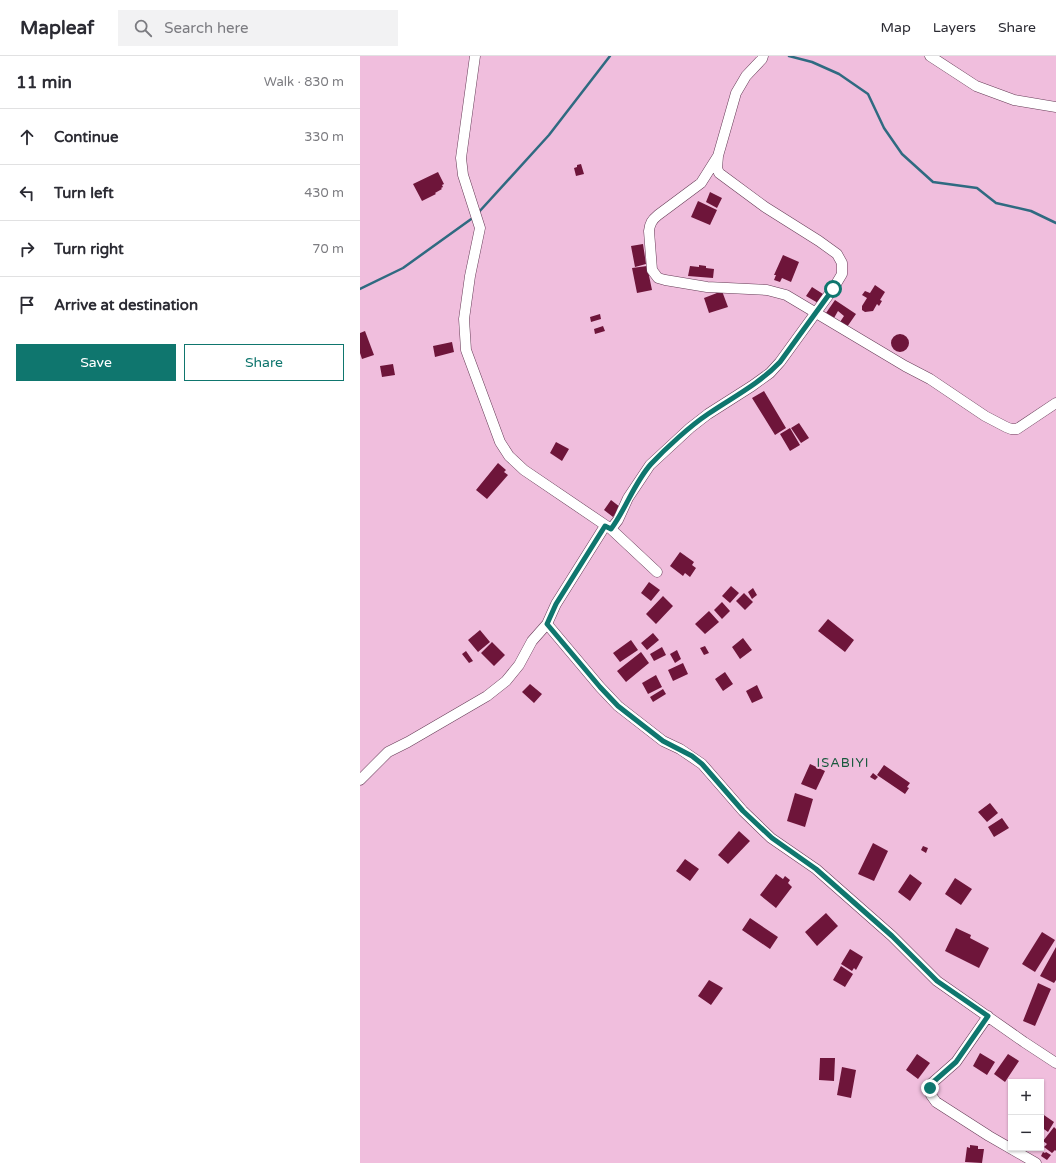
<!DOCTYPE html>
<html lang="en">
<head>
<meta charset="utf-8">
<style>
  :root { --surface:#fff; --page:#f2f2f3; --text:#2b2b33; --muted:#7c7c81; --line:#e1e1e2; --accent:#0f766e }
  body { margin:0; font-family:"Varela Round",sans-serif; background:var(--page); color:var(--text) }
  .controls { position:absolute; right:12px; bottom:12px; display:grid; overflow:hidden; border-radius:0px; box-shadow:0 1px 3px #0004 }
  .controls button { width:36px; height:36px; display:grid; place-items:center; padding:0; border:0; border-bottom:1px solid var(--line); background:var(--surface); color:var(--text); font:20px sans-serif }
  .stop { position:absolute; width:12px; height:12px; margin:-9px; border:3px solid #0f766e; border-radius:50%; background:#fff }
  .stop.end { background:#0f766e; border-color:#fff; box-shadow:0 1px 4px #0008 }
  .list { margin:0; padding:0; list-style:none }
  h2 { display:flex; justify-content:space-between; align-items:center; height:52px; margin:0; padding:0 16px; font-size:17px }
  h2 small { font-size:13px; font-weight:400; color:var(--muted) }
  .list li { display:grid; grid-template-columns:26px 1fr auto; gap:12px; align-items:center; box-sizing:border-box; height:56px; padding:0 16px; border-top:1px solid var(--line) }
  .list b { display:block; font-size:15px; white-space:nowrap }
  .list em { font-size:13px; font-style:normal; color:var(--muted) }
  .actions { display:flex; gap:8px; padding:12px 16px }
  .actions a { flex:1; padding:9px 0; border:1px solid var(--accent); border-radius:0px; text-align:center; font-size:14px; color:var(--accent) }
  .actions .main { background:var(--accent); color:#fff }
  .icon { flex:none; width:22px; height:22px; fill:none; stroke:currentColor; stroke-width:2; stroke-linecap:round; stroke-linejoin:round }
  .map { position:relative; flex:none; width:696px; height:1107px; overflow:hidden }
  header { display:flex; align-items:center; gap:24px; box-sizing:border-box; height:56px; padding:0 20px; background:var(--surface); border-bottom:1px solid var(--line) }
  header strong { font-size:19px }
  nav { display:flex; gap:22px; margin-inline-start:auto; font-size:14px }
  .search { width:280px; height:36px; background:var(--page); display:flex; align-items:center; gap:10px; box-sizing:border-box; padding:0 14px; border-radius:0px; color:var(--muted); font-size:15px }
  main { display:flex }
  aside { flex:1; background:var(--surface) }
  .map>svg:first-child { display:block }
</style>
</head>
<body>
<header>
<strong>Mapleaf</strong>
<div class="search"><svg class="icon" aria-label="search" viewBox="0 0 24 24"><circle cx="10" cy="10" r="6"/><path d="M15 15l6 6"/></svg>Search here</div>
<nav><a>Map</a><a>Layers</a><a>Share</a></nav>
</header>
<main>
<aside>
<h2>11 min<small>Walk · 830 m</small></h2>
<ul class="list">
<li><svg class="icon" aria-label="ahead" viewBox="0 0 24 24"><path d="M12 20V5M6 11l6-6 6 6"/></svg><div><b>Continue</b></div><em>330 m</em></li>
<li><svg class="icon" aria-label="left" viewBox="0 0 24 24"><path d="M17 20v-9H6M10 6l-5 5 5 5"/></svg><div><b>Turn left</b></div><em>430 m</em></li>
<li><svg class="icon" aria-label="right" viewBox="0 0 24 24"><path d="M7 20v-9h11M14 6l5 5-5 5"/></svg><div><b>Turn right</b></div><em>70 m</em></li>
<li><svg class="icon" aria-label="arrive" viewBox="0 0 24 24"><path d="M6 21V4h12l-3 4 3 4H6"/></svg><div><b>Arrive at destination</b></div></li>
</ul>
<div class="actions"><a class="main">Save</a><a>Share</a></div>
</aside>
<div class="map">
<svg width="696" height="1107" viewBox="0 0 696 1107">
  <rect width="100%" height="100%" fill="#f0bedd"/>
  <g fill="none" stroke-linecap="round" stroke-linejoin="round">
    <path stroke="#2f6a81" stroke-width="2.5" d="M429,0L452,6L479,18L508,38L524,72L542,98L573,126L617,132L636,147L671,155L696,167
      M118,157L189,79L250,0
      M0,233L43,212L114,161"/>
  </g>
  <path fill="#6e153a" d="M221,108L224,118L216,120L214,112L217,111V109Z
    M78,116L84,128L82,129L83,131L81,132L82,133L75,137L76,138L62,145L53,128Z
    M350,136L362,142L357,152L346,146Z
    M338,145L357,154L350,169L331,161Z
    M283,188L286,208L275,211L271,190Z
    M423,199L439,206L431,226L422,222L420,226L414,224L416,219H414Z
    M339,209L346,210V212L354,213L353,222L328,220L330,210L339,211Z
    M287,210L292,234L277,237L272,212Z
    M515,229L525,236L520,244L522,245L519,250L517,248L513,255L505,256L502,254V250L507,242L502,239L505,235L510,237Z
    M452,231L463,238L458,247L446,240Z
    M362,235L368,251L349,257L344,242Z
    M475,244L496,258L487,271L480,266L484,260L478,255L474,262L466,257Z
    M240,258L241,263L231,266L230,261Z
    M243,270L245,275L235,278L234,273Z
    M5,275L14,299L2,303L0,297V277Z
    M531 287a9 9 0 1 1 18 0a9 9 0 1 1-18 0Z
    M92,286L94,296L75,301L73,290Z
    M33,308L35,319L22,321L20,310Z
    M404,335L426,372L415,379L392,342Z
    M439,367L449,382L441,387L431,372Z
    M430,372L440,389L430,395L420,378Z
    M196,386L209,393L202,405L190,397Z
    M138,407L146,414L144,416L148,419L127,443L116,434Z
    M251,444L260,451L253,461L244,454Z
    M320,496L334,506L332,509L336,512L330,521L325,517L323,520L310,510Z
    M289,526L300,534L291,545L281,537Z
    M371,530L379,537L370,547L362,540Z
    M393,532L397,539L392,543L388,536Z
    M384,537L393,546L385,554L376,545Z
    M303,540L313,550L296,568L286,558Z
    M362,546L370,555L362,563L354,554Z
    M349,555L359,566L345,578L335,568Z
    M468,563L494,584L485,596L458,575Z
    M120,574L130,586L118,596L108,584Z
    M293,577L299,584L287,594L281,587Z
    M383,582L392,594L380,603L372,591Z
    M271,584L278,594L260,606L253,597Z
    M132,586L145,599L134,610L121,597Z
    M345,590L349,597L344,599L340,592Z
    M302,591L306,599L294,605L290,598Z
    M317,594L321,603L315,607L310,598Z
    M106,595L113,605L109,607L102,598Z
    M281,596L289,607L266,626L257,615Z
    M323,607L328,618L313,625L308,614Z
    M365,616L373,628L363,635L355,623Z
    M296,619L302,631L288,638L282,627Z
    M170,628L182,638L174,647L162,636Z
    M397,629L403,642L392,647L386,635Z
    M303,633L306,638L293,646L290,641Z
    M450,708L465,715L456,734L441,728Z
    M524,709L550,727L547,731L549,732L545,738L517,719Z
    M513,717L518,721L515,724L510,721Z
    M435,737L453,743L445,771L427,765Z
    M630,747L638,757L627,766L618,756Z
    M642,762L649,772L634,781L628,771Z
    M379,775L390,785L368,808L358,799Z
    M513,787L528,795L514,825L498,818Z
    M563,790L568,792L566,797L561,794Z
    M325,803L339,813L330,825L316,815Z
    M416,818L423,823L425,820L430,824L428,827L432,831L416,852L400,839Z
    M550,818L562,827L550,845L538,836Z
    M595,822L612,833L601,849L585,838Z
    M466,857L478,870L457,890L445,876Z
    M390,862L418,881L410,893L382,874Z
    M596,872L611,879L610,882L629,892L619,912L585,895Z
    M682,876L695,884L675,916L662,908Z
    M696,891V924L694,927L680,920Z
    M490,893L503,901L496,914L494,912L492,915L481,908Z
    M481,910L493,918L485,931L473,924Z
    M349,924L363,932L351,949L338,940Z
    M678,927L691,933L675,970L663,965Z
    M620,997L635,1006L627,1019L613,1010Z
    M557,998L570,1007L558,1023L546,1014Z
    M648,998L659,1005L645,1026L634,1018Z
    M460,1002H475L474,1025L459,1024Z
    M482,1011L496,1014L491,1042L477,1039Z
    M681,1057L694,1066L688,1076L681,1071Z
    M694,1071L696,1073V1095L695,1094L692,1097L684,1091L687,1088L683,1085Z
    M610,1089L618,1090V1093H624L622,1107L605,1106L607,1091L610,1092Z
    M683,1096L685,1097L686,1096L691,1099L687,1104L681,1100Z"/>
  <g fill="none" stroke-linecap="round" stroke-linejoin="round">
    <g stroke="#663c57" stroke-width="11">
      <path id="street" d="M115,0L101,102L103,119L120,172L110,220L104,263L106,294L140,386L149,400L164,414L251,473L297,516
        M403,0L402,3L386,20L376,37L358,100L341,127L298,159C292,164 290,167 289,175L292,214L298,222L305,224L347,231L407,234L426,239L545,310L570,323L625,360L646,371L651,373H657L696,347
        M570,0L616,30L654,44L696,51
        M245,470L196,548L187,568L240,631L258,650L303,685L320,693L342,708L383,755L411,782L456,813L532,880L577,925L664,986L696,1007
        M251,473L258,464L268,442L290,409L330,372L348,358L392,330L410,317L420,306L473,233L482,218V207L477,198L459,185L405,151L359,117L357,112L358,100
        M0,724L28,696L48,686L127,640L146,625L159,609L172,585L187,568
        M628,960L596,1006L571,1028V1039L576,1046L629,1080L676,1107"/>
    </g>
    <use href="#street" stroke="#fff" stroke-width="10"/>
  </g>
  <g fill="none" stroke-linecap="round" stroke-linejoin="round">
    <path stroke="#0f766e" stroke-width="5" d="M473,233L420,306C399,328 373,341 348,358C330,370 306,392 291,408C274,427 266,453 251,473L245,470L196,548L187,568L240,631L258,650L303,685L332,700L342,708L383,755L412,782L456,813L532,880L577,925L628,960L596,1006L571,1028L570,1032"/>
  </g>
  <g text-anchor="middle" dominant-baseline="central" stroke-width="4" stroke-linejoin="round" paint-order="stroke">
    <g font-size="13" letter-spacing="1" fill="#18593d" stroke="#f0bedd">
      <text x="483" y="707">ISABIYI</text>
    </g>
  </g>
</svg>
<div class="controls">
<button>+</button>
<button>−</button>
</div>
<div class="stop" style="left:473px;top:233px"></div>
<div class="stop end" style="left:570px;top:1032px"></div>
</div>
</main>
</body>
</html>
